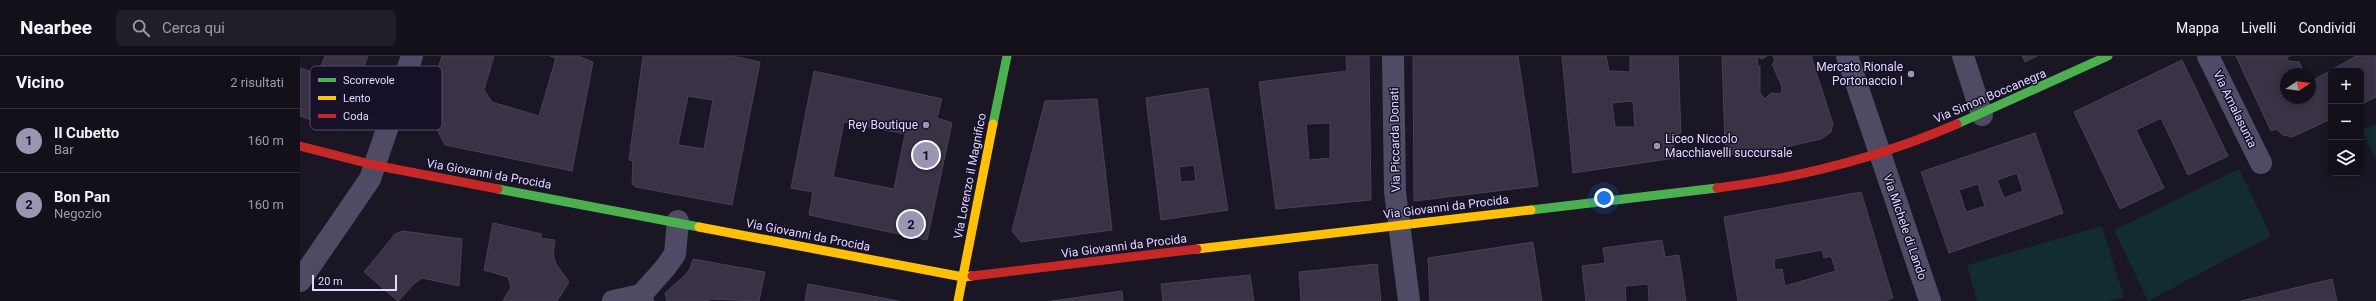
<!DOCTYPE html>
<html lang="it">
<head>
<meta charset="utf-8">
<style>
  :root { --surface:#14101a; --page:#211e27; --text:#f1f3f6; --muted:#9d9da2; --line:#333039; --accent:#9b94b2 }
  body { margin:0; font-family:Roboto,sans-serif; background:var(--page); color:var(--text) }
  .controls { position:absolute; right:12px; top:12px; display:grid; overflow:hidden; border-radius:6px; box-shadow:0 2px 10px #0003 }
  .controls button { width:36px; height:36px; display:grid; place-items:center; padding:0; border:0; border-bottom:1px solid var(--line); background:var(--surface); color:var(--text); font:20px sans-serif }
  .compass { position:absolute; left:1980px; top:12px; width:36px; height:36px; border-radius:50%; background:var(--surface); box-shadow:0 2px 10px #0003; rotate:77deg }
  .scale { position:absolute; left:12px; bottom:10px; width:85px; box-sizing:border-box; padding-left:4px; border:2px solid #e1d8ff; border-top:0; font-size:11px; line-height:14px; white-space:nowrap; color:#e1d8ff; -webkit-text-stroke:3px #171029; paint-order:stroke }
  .you { position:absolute; left:1304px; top:142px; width:14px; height:14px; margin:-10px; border:3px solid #fff; border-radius:50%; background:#1a73e8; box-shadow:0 0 0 6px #1a73e833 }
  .badge { display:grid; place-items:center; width:26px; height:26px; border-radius:50%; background:var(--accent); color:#111; font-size:13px; font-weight:700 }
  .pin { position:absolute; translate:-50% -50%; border:2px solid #fff; box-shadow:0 1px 4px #0006 }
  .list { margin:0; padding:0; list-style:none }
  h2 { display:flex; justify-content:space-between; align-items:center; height:52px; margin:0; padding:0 16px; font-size:17px }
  h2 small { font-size:13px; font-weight:400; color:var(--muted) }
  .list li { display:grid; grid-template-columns:26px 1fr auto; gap:12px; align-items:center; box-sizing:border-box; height:64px; padding:0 16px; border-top:1px solid var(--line) }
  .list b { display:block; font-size:15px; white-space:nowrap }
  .list p { margin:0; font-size:13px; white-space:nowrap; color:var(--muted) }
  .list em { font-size:13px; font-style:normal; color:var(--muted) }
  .icon { flex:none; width:22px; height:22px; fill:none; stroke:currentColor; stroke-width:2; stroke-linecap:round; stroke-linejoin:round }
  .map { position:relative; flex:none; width:2076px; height:245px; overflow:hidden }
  header { display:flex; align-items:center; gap:24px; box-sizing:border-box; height:56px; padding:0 20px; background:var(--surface); border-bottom:1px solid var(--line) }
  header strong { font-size:19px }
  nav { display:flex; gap:22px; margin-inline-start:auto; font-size:14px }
  .search { width:280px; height:36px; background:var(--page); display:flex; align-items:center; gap:10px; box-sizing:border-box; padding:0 14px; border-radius:6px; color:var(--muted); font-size:15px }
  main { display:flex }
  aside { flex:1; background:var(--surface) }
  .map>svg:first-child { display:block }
</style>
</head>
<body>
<header>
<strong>Nearbee</strong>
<div class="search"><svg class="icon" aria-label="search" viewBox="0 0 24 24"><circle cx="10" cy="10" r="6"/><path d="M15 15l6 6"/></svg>Cerca qui</div>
<nav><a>Mappa</a><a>Livelli</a><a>Condividi</a></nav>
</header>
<main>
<aside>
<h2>Vicino<small>2 risultati</small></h2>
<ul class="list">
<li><span class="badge">1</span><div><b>Il Cubetto</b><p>Bar</p></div><em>160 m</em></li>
<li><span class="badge">2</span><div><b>Bon Pan</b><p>Negozio</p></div><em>160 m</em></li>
</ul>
</aside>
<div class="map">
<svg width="2076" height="245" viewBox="0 0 2076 245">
  <rect width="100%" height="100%" fill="#1a1623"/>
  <path fill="#132c31" d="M2076,68V105L2062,74Z
    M1939,113L1971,180L1848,245L1814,174Z
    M1802,170L1824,241L1809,245H1677L1667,209Z"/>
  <path fill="#393345" stroke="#474157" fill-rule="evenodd" d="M25,0H68L40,74L0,60V12L18,18Z
    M142,0H194L184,34L192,46L239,60L256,2L250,0H278L293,6L272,115L145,89L127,54L132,41L130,36Z
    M343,0H433L460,6L432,149L336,131L332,128L333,105L329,104ZM388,40L413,44L404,93L378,89Z
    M1046,0H1069L1071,144L976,153L959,26L1047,15ZM1030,67V102L1009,104L1006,68Z
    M1113,0H1218L1238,130L1114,145Z
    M1262,0H1306L1309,15L1330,16V0H1378L1381,77L1373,79L1375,102L1273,117ZM1333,45L1335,71H1315L1312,47Z
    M1422,0H1467L1462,3L1457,1L1458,11L1460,10V37L1465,43L1471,37L1481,38L1482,31L1472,8L1475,6L1473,0H1511L1533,68L1531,76L1521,83L1442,101L1431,98L1425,89Z
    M1722,0H1737L1725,6Z
    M1936,0H1990L1987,1L1988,5L1999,6L2004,17L1986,18V42H2010V26L2056,0H2076V41L2061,48V15H2031V63L1992,81L1983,79L1976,73L1971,75Z
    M1882,4L1928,100L1888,119L1861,62L1836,74L1864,132L1820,153L1774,56Z
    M514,15L642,43L637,62L652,67L627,184L509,159L513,136L491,132ZM544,66L605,78L594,133L533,121Z
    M908,32L928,154L861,164L846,42ZM894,109L896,125L881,126L879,111Z
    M797,43L812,174L721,186L712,175L745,45Z
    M1735,77L1763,157L1649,197L1621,116ZM1717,117L1723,135L1704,142L1697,124ZM1678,128L1685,150L1666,156L1659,134Z
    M1561,136L1593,242L1585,245H1438L1424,161ZM1522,194L1524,202L1531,200L1536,215L1485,230L1482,213L1475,214L1474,203Z
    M193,167L242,178L240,182L255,184L253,199L256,208L269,226L257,245H203L211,231L208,221L184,214Z
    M103,175L162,183L159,230L122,222L115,227L98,245L64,216L95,178Z
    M1362,184L1365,201L1379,199L1386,245H1349L1348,228L1325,230L1326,245H1286L1282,210L1305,207L1303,192Z
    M1233,186L1242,245H1130L1128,202Z
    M393,203L465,216L459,245L409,243V245H367L365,237L383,221L390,213Z
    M1077,208L1081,245H1001L999,216Z
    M950,219L954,245H863L861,228Z
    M2032,223L2037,245H1941Z
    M508,228L599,245H505Z
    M822,235L823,245H752Z"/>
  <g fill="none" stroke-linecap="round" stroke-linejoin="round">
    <path stroke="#4f4b64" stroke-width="22" d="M1093,0L1095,136L1109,245
      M1547,0L1630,245
      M1663,0L1682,59
      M1908,0L1961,107
      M0,225L70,123L112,0
      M313,245L341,239
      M343,245L341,239L365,212L375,198L378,165"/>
    <path stroke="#4caf50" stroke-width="9" d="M693,68L707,0
      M1657,68L1808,0
      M198,133L399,171
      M1231,154L1417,132"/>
    <path stroke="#ffc107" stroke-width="9" d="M399,171L663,221L672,220
      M897,193L1231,154
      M658,245L693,68"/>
    <path stroke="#c62828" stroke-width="9" d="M0,90L74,109L198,133
      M1417,132C1500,122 1580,101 1657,68
      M672,220L897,193"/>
  </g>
  <g fill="#9b94b2" stroke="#171029" stroke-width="1.5">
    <circle cx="1611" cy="18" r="4"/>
    <circle cx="626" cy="69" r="4"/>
    <circle cx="1357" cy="90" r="4"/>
  </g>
  <g text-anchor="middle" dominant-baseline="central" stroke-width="3" stroke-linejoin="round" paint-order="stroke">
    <g font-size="12" fill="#e1d8ff" stroke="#171029" text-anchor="end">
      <text x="1603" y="11">Mercato Rionale<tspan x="1603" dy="14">Portonaccio I</tspan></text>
      <text x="618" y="69">Rey Boutique</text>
      <text x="1365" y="83" text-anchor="start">Liceo Niccolo<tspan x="1365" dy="14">Macchiavelli succursale</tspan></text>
    </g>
    <g font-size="12" fill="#e1d8ff" stroke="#171029">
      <text transform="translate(1690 40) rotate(-23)">Via Simon Boccanegra</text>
      <text transform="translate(1935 53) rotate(64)">Via Amalasunta</text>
      <text transform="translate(1095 84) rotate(-91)">Via Piccarda Donati</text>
      <text transform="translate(189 118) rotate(10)">Via Giovanni da Procida</text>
      <text transform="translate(670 120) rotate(-79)">Via Lorenzo il Magnifico</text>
      <text transform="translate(1146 151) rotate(-7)">Via Giovanni da Procida</text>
      <text transform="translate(1605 171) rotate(71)">Via Michele di Lando</text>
      <text transform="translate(508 179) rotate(11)">Via Giovanni da Procida</text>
      <text transform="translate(824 190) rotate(-7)">Via Giovanni da Procida</text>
    </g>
  </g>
  <rect x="10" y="10" width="132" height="64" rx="6" fill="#171029" stroke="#544c69" stroke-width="1"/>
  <rect x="18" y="22" width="18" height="4" fill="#4caf50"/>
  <rect x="18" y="40" width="18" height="4" fill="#ffc107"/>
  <rect x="18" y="58" width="18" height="4" fill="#c62828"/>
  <g font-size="11" fill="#e1d8ff">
    <text x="43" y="28">Scorrevole</text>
    <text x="43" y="46">Lento</text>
    <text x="43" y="64">Coda</text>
  </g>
</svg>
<div class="controls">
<button>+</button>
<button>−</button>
<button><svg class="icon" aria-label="layers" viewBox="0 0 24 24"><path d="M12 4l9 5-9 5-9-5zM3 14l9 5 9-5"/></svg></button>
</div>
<svg class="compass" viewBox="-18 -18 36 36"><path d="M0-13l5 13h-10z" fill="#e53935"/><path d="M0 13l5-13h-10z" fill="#9d9da2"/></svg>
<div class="scale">20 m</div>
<div class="you"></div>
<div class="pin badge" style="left:626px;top:99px">1</div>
<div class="pin badge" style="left:611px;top:168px">2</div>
</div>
</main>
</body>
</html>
